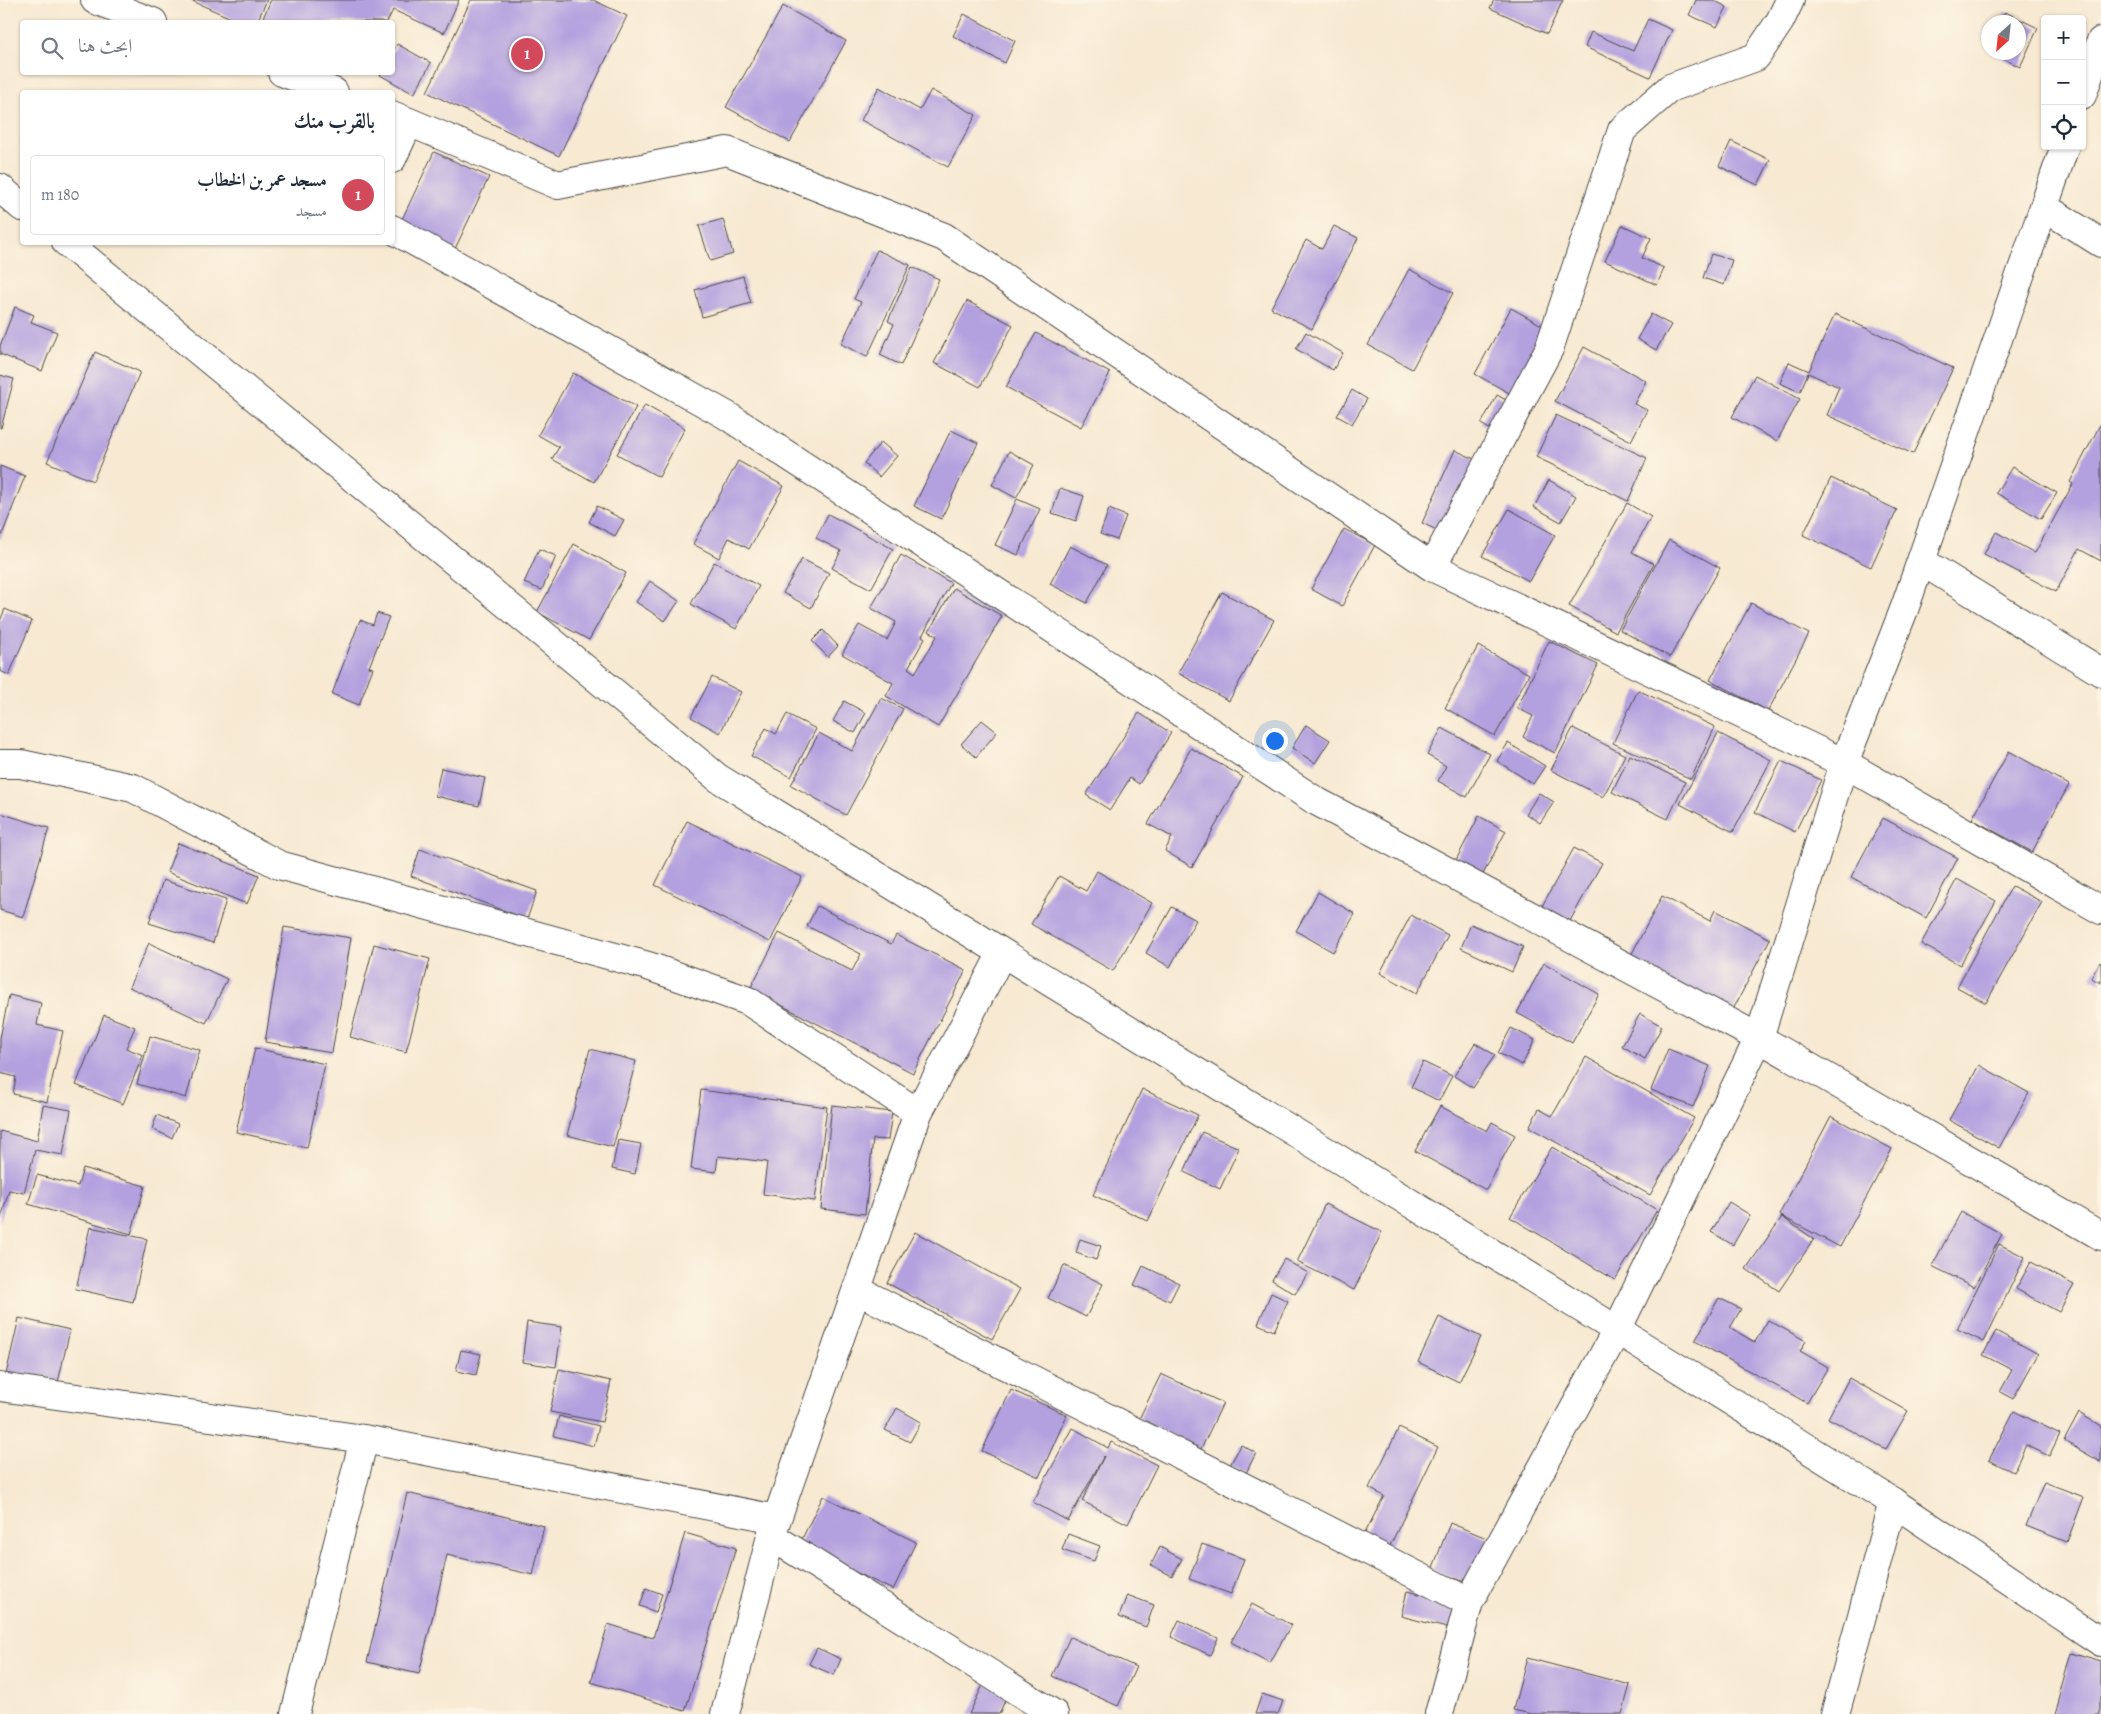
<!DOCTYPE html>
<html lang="ar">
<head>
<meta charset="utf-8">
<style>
  :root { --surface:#fff; --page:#f6f6f7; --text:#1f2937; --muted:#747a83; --line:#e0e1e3; --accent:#d1495b }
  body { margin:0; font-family:Alegreya,Amiri,serif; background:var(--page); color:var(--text); direction:rtl }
  .controls { position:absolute; right:15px; top:15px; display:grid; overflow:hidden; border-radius:5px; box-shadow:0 1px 4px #0004 }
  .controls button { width:45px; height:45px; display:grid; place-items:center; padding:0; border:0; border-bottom:1px solid var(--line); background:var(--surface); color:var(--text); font:25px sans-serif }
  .compass { position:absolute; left:1981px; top:15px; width:45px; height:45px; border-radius:50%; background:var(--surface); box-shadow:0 1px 4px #0004; rotate:207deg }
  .you { position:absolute; left:1274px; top:740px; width:18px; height:18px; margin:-12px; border:4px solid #fff; border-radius:50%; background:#1a73e8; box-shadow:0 0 0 8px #1a73e833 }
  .badge { display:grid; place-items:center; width:32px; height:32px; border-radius:50%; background:var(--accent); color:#fff; font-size:16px; font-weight:700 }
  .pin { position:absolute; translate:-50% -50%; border:2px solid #fff; box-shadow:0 1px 5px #0006 }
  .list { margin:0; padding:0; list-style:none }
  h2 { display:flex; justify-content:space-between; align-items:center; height:65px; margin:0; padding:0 20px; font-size:21px }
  h2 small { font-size:16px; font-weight:400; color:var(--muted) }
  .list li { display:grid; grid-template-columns:32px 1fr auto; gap:15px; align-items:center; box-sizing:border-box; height:80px; margin:0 10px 10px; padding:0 10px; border:1px solid var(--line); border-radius:5px }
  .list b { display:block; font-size:19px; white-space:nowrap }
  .list p { margin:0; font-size:16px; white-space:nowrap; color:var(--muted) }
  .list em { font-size:16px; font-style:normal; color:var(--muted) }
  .icon { flex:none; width:28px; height:28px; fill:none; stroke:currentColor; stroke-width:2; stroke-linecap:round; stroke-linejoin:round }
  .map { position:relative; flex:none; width:2101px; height:1714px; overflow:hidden; direction:ltr }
  .search { position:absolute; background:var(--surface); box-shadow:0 1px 4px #0004; left:20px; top:20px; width:375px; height:55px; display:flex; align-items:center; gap:12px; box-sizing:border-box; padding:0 18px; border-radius:5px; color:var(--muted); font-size:19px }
  .panel { position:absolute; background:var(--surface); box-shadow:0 1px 4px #0004; left:20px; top:90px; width:375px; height:155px; border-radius:5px; direction:rtl }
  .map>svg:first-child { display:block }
</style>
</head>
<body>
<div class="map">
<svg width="2101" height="1714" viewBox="0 0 2101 1714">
  <rect width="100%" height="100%" fill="#fcf5e5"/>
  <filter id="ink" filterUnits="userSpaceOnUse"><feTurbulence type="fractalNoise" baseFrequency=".02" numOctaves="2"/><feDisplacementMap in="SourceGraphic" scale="10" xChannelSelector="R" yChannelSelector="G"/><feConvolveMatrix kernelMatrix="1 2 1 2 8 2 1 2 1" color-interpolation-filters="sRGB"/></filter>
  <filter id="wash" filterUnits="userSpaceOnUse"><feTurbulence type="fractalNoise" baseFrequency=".0096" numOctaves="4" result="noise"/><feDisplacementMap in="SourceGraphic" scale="20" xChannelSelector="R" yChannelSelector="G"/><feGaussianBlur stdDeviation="1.12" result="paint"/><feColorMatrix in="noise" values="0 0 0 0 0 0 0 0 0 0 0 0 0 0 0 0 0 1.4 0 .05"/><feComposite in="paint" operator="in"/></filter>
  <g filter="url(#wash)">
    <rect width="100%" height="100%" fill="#f7e9d2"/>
    <g id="blocks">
      <path fill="#b3a0df" d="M190,0H267L257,22H240Z
        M271,0H459L444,33L393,10L387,22H261Z
        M471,0H593L627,16L559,156L427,92Z
        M1494,0H1563L1547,34L1490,8Z
        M1696,0H1713L1727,7L1717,27L1689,15Z
        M783,6L846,41L790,142L726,107Z
        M2005,12L2038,28L2020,67L1990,52H2018V22H2000Z
        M964,14L1015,41L1005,63L953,36Z
        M1648,19L1672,30L1650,77L1585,47L1591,32L1633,51Z
        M397,44L431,63L414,94L380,75L382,72H392V53Z
        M879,87L920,110L931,90L976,115L948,167L861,120Z
        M1731,141L1770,160L1758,185L1719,166Z
        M434,152L489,177L445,270L392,240Z
        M723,219L733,254L710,261L699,226Z
        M1622,225L1651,238L1642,258L1664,268L1657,285L1605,261Z
        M1334,226L1358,238L1312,329L1271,308L1306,240L1322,249Z
        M877,250L910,265L867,357L841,344L861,302L854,299Z
        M1711,254L1732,260L1724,285L1703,278Z
        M912,267L939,279L901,365L880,355L894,324L888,321Z
        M1409,269L1453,293L1412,369L1368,345Z
        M743,276L751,303L702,317L695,290Z
        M967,301L1013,325L980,387L934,363Z
        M15,307L34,315L31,322L57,332L42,371L0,354V346Z
        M1511,308L1563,337L1527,403L1475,374Z
        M1651,314L1671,325L1656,350L1637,339Z
        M1835,314L1953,368L1913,454L1827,415L1839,387L1808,373L1800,392L1780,383L1789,362L1809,371Z
        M1306,332L1343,353L1333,370L1296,349Z
        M1036,333L1110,373L1081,427L1006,387Z
        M1584,347L1646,381L1634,404L1647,410L1631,441L1555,401Z
        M95,352L140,372L93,481L47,462Z
        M573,373L636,407L594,482L552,459L559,447L538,435Z
        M0,375L14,379L1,428H0Z
        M1755,375L1800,399L1777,441L1732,417Z
        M1352,390L1367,399L1352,424L1337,416Z
        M1497,395L1517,406L1500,435L1481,424Z
        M645,405L685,428L659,477L617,454Z
        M1556,415L1647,458L1628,501L1536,457Z
        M2101,423V561L2079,549L2056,592L1984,554L1996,532L2035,553L2073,484L2070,482Z
        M951,430L978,443L941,519L914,506Z
        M881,442L897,456L879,477L864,463Z
        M1455,450L1485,464L1451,537L1422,523Z
        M1009,451L1034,465L1016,498L992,485Z
        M738,461L784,486L749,549L729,538L719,558L693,544Z
        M0,466L25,476L0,540Z
        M2012,467L2057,493L2041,519L1996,493Z
        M1831,478L1897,510L1871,567L1803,535Z
        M1549,480L1576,496L1561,522L1534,507Z
        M1060,488L1084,496L1076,521L1052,513Z
        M1017,499L1040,509L1018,555L995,545Z
        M1627,503L1651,517L1632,552L1654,564L1616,632L1569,606Z
        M597,506L624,520L615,536L589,522Z
        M1109,509L1126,516L1117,540L1100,534Z
        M1509,509L1555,535L1529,581L1482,556Z
        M828,514L893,549L871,589L832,568L841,551L816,538Z
        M1344,529L1375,545L1342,606L1311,589Z
        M1669,540L1720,568L1670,657L1620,630Z
        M574,544L626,573L589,640L537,612Z
        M1070,546L1107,565L1087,603L1050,584Z
        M539,549L556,556L542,590L524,583Z
        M901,555L951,583L922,636L925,638L908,668L915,673L937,636L929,631L954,588L1002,616L938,727L886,696L893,683L842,654L859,625L887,640L896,622L871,608Z
        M802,559L829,573L811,608L783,593Z
        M714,562L759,586L736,629L691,604Z
        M650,581L679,601L665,621L636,602Z
        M1222,592L1274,620L1229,701L1178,673Z
        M1751,603L1809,634L1768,711L1710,680Z
        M5,609L32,621L9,675L0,671V621Z
        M377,613L389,617L369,667L373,668L359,705L332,694L360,620L373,625Z
        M823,630L838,646L828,657L812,641Z
        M1549,641L1598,665L1555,753L1523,737L1533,716L1517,708Z
        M1478,646L1529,674L1495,736L1445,708Z
        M712,677L741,692L720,733L691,717Z
        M1638,690L1715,727L1691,779L1613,743Z
        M881,698L903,709L846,815L791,785L819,733L852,751Z
        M844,701L866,713L855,733L833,721Z
        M1139,713L1171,733L1139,784L1130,778L1110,810L1086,795Z
        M787,714L816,729L791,777L751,756L766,728L776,734Z
        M982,720L997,732L976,757L961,744Z
        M1306,725L1330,740L1315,763L1292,748Z
        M1442,728L1490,754L1467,797L1438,781L1446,766L1427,755Z
        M1573,728L1625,755L1603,797L1551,770Z
        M1718,733L1771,760L1733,832L1680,804Z
        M1508,743L1545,766L1533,784L1497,761Z
        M1191,748L1243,777L1192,867L1165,851L1172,837L1148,824Z
        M2009,751L2069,785L2032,852L1972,819Z
        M1630,755L1685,782L1668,819L1612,792Z
        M1781,761L1821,780L1795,832L1755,812Z
        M441,768L485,778L479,806L435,796Z
        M1539,793L1554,802L1540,823L1526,814Z
        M0,813L49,828L23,917L0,910Z
        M1479,816L1506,831L1482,876L1455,862Z
        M1883,818L1958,858L1926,918L1851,877Z
        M687,821L802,877L770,942L655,885Z
        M178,843L259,875L247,904L167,872Z
        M1574,848L1602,863L1570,921L1542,906Z
        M420,849L537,891L527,919L411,876Z
        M1097,871L1152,903L1113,971L1031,924L1059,876L1086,891Z
        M1957,879L1996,901L1960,965L1921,944Z
        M163,880L226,900L213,943L149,923Z
        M2012,886L2042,902L1986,1003L1957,987Z
        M1318,892L1355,914L1333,952L1296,931Z
        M1662,896L1710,921L1715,910L1770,939L1728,1019L1626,965Z
        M817,906L891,944L896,935L966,970L913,1073L750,989L779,933L852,971L861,954L807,926Z
        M1172,907L1196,920L1170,967L1146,953Z
        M1411,915L1448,935L1417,993L1380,973Z
        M1471,924L1523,947L1512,972L1461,948Z
        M284,927L351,938L332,1053L265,1042Z
        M149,943L227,979L206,1023L129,987Z
        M374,944L430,959L406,1052L350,1037Z
        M2100,962L2101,963V983L2091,978Z
        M1544,963L1599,994L1572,1043L1517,1013Z
        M9,995L41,1003L37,1025L63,1031L47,1102L13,1094L16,1077L0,1073V1038Z
        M1640,1014L1662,1026L1645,1059L1622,1046Z
        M104,1015L135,1027L126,1048L143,1055L123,1104L76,1085Z
        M1511,1028L1535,1040L1522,1065L1498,1053Z
        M150,1036L200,1050L186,1098L137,1084Z
        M1475,1043L1495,1055L1473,1088L1454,1076Z
        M255,1048L325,1064L307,1148L236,1132Z
        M590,1049L636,1061L613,1147L567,1135Z
        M1668,1049L1710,1066L1693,1107L1651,1090Z
        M1586,1057L1694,1118L1650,1195L1529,1127L1539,1109L1552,1116Z
        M1423,1062L1452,1076L1439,1101L1411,1087Z
        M1979,1065L2029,1093L1999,1148L1949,1120Z
        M1142,1089L1198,1115L1148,1221L1093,1195Z
        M701,1090L827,1107L815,1201L763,1194L767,1162L718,1156L716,1172L691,1169Z
        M43,1105L71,1110L63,1155L35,1150L24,1193L9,1190L0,1222V1131L37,1141Z
        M832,1105L892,1112L888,1140L873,1139L865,1214L821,1209Z
        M1440,1106L1487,1131L1492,1122L1515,1135L1486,1190L1415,1151Z
        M157,1115L178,1124L172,1138L152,1129Z
        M1831,1116L1892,1149L1840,1247L1779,1215Z
        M1202,1132L1239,1148L1220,1189L1184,1172Z
        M618,1140L641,1144L635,1174L612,1169Z
        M1552,1147L1657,1210L1615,1280L1510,1217Z
        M83,1168L145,1186L131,1234L28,1204L37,1175L78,1186Z
        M1729,1202L1750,1215L1733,1245L1711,1232Z
        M1325,1204L1382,1232L1354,1290L1297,1262Z
        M1961,1212L2002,1234L1974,1287L1932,1266Z
        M1782,1217L1814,1239L1779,1291L1746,1269Z
        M90,1227L147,1239L133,1302L76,1289Z
        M915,1232L1020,1289L992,1339L887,1283Z
        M1080,1239L1101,1246L1096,1260L1076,1253Z
        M1999,1244L2025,1257L1984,1342L1957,1329Z
        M1284,1259L1308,1273L1295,1294L1272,1280Z
        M2031,1262L2074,1285L2059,1312L2016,1289Z
        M1064,1265L1103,1284L1086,1317L1048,1298Z
        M1143,1266L1179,1283L1170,1301L1134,1285Z
        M1271,1293L1288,1301L1274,1331L1258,1324Z
        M1719,1298L1741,1309L1730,1328L1755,1342L1768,1320L1806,1341L1800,1351L1828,1367L1807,1403L1695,1341Z
        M1439,1317L1481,1337L1459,1382L1418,1362Z
        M19,1318L70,1330L56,1391L5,1379Z
        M527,1322L562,1327L556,1367L522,1362Z
        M1996,1331L2038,1354L2013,1399L2000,1392L2012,1370L1983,1355Z
        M461,1350L481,1354L476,1375L456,1371Z
        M559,1369L611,1381L602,1422L550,1412Z
        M1161,1374L1223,1403L1201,1449L1139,1419Z
        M1849,1378L1908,1411L1886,1449L1828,1418Z
        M1011,1390L1067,1415L1039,1477L982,1451Z
        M897,1408L921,1422L910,1442L885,1430Z
        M2014,1411L2060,1434L2049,1456L2026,1445L2013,1472L1989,1460Z
        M2079,1413L2101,1426V1462L2064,1441Z
        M559,1416L599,1426L594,1446L554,1436Z
        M1073,1428L1108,1448L1111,1442L1157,1465L1128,1524L1082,1501L1104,1456L1068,1521L1033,1502Z
        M1399,1428L1438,1447L1385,1556L1360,1543L1384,1496L1369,1488Z
        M1241,1445L1256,1453L1246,1473L1230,1465Z
        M2044,1482L2084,1497L2067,1542L2026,1526Z
        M407,1493L544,1526L533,1575L447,1555L419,1674L367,1662Z
        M823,1496L916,1542L893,1590L799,1545Z
        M1450,1523L1489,1539L1471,1584L1432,1570Z
        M685,1533L736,1548L685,1711L591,1682L608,1624L653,1638Z
        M1068,1534L1100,1546L1094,1561L1062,1550Z
        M1202,1544L1244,1559L1231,1594L1189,1579Z
        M1160,1547L1182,1559L1172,1576L1151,1565Z
        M646,1588L662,1594L656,1612L640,1606Z
        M1407,1591L1465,1605L1458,1631L1401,1616Z
        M1127,1595L1154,1605L1146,1627L1119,1617Z
        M1252,1604L1291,1625L1270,1663L1231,1642Z
        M1179,1620L1218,1638L1210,1655L1171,1637Z
        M1070,1637L1136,1667L1118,1706L1052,1676Z
        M817,1648L841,1659L834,1675L809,1664Z
        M2071,1652L2101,1661V1714H2054Z
        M1527,1658L1630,1685L1622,1714H1531L1513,1710Z
        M984,1683L1008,1694L999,1714H969Z
        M1262,1694L1283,1701L1278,1714H1255Z"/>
    </g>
  </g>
  <g filter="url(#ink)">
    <use href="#blocks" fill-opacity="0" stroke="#4a4844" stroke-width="1"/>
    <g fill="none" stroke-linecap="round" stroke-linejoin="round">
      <g stroke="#4a4844" stroke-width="30">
        <path id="minor" d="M95,0L153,22
          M282,72L334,92
          M2082,95L2101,41
          M392,115L409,122L392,159
          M409,122L558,185L727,151L944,237L1432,567L1844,763L2101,910
          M2044,207L2101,243
          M392,229L726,415L1316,801L1759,1038L2101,1236
          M1921,561L2101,672
          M1432,567L1549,349L1622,130L1670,88L1756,57L1780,21L1790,0
          M0,764H21L133,788L279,865L648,966L748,1001L918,1113
          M857,1290L1469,1602
          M0,1387L364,1439L777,1519
          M771,1536L1054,1714
          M295,1714L364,1439
          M725,1714L771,1536L918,1113L1002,953
          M1439,1714L1469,1602L1617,1330L1759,1038L1844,763L1905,607L2065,146
          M1835,1714L1893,1502"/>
      </g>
      <g stroke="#4a4844" stroke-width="30">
        <path id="tertiary" d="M0,188L22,207
          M66,242L718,778L1617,1330L1893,1502L2101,1642"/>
      </g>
      <use href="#minor" stroke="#fff" stroke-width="28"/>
      <use href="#tertiary" stroke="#fff" stroke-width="28"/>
    </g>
  </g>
</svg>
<div class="controls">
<button>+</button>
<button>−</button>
<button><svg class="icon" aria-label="locate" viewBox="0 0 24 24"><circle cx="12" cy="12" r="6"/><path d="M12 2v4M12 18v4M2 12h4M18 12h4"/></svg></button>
</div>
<svg class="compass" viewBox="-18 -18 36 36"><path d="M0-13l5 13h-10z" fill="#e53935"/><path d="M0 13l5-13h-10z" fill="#747a83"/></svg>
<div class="you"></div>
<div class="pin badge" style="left:527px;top:54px">1</div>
<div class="search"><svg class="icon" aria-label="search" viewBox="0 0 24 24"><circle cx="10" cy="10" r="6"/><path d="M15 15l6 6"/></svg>ابحث هنا</div>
<section class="panel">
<h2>بالقرب منك<small></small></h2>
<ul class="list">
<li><span class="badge">1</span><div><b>مسجد عمر بن الخطاب</b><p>مسجد</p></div><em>180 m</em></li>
</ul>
</section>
</div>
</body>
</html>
